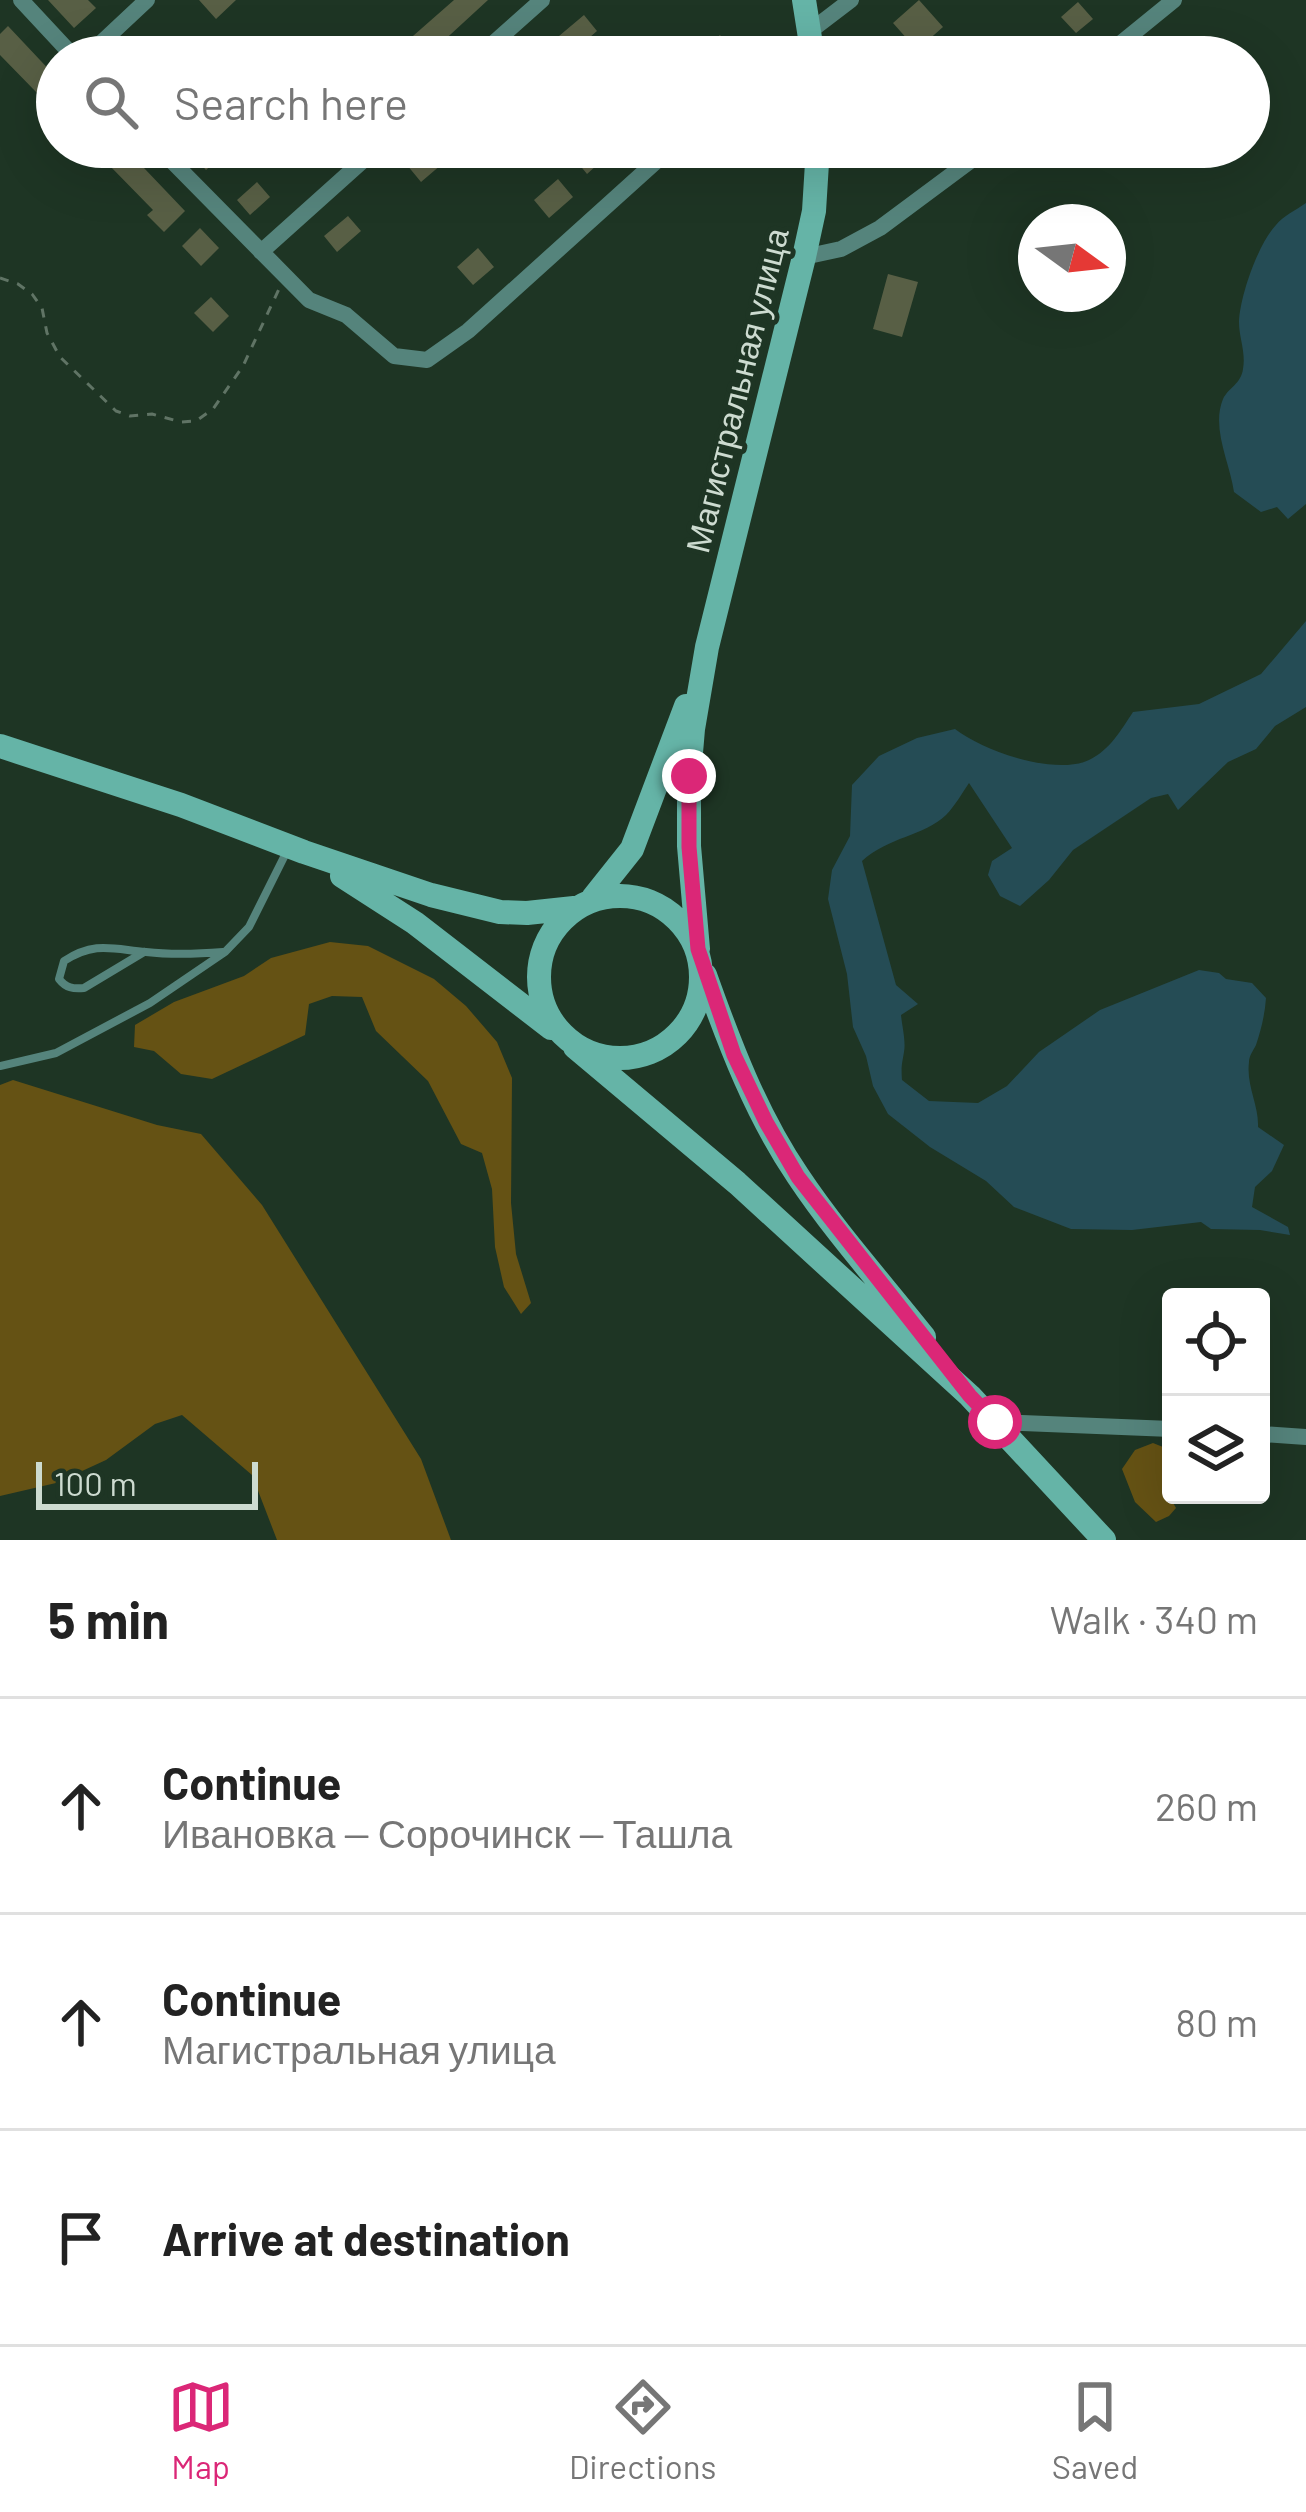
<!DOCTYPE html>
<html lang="en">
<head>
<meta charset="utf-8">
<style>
  :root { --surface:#fff; --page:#f6f6f6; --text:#222; --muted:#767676; --line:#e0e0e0; --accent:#db2777 }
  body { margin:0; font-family:Barlow,sans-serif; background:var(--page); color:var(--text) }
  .controls { position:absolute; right:36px; bottom:36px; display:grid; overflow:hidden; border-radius:12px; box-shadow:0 12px 48px #0002 }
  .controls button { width:108px; height:108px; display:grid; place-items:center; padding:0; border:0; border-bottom:3px solid var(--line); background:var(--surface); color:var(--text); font:60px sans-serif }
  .compass { position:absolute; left:1018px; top:204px; width:108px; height:108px; border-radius:50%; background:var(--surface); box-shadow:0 12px 48px #0002; rotate:105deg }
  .scale { position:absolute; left:36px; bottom:30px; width:222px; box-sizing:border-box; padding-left:12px; border:6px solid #cddbd0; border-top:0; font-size:33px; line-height:42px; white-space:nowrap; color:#cddbd0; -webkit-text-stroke:9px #1e3524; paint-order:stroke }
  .stop { position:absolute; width:36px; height:36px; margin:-27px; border:9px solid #db2777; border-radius:50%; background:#fff }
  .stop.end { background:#db2777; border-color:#fff; box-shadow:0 3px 12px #0008 }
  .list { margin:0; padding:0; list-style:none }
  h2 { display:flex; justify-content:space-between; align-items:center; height:156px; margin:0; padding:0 48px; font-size:51px }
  h2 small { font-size:39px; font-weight:400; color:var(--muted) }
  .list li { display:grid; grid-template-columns:78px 1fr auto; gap:36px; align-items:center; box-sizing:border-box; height:216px; padding:0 48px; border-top:3px solid var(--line) }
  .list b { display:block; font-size:45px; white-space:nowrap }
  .list p { margin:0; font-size:39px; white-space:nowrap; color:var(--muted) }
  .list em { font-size:39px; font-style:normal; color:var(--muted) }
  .icon { flex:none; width:66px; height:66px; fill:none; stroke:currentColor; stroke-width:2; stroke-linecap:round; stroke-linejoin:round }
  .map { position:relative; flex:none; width:1306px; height:1540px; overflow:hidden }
  .search { position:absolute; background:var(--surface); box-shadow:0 12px 48px #0002; left:36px; right:36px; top:36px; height:132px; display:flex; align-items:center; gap:30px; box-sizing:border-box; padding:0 42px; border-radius:66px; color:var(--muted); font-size:45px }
  .sheet { height:804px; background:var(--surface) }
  nav { display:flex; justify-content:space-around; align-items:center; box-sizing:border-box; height:168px; border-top:3px solid var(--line); background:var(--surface); font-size:33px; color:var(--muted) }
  nav a { display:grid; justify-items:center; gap:6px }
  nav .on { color:var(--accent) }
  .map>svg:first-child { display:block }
</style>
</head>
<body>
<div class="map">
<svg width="1306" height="1540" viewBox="0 0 1306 1540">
  <rect width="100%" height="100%" fill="#1e3524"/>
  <path fill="#655214" d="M330,942L368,946L434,979L466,1006L497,1042L512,1078L511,1203L516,1254L531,1303L521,1314L504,1287L495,1247L492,1189L482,1153L461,1144L428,1081L376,1031L362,997L332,996L309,1004L305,1035L212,1079L181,1074L154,1051L134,1047L135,1025L174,1002L244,976L271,958Z
    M13,1080L157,1125L201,1134L262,1205L421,1459L451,1540H277L252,1475L182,1415L155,1424L106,1460L56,1483L0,1496V1085Z
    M1153,1443L1168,1449L1170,1475L1167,1492L1176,1508L1169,1516L1156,1522L1135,1502L1122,1469L1135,1450Z"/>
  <path fill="#254c55" d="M1306,203V504L1288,519L1277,507L1261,512L1234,492C1230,463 1211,428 1223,399C1229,387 1241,384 1243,369C1246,352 1239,338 1239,322C1240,296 1258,244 1276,225C1283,216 1296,210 1306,203Z
    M1306,621V707L1275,726L1256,749L1228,762L1178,810L1168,794L1151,798L1073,850L1049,880L1020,906L1000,896L988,875L992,861L1012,848L969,783C962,793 955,806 946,815C924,836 888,837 862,861L896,985L918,1004L901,1015C902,1026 906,1041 904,1052C902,1064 901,1066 902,1080L929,1101L978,1103L1007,1086L1039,1052L1100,1010L1199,970L1219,973L1226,979L1252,983L1266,998C1265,1014 1261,1030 1256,1045C1253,1051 1249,1056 1249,1062C1246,1086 1259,1105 1258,1127L1284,1145L1272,1171L1255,1187L1252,1207L1288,1227L1290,1235L1260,1230L1211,1229L1201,1222L1132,1230L1071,1229L1014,1207L986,1181L930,1147L888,1114L873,1086L866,1056L853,1027L847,974L828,899L832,870L850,836L852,785L879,756L917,738L955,729C983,751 1055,776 1089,760C1110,750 1121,730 1133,712L1199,704L1261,674Z"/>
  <path fill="#585f45" d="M48,0H88L96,8L74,28Z
    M199,0H236L216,19Z
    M454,0H488L426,57H403L397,50Z
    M919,0L943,27L917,50L893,23Z
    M1078,2L1093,19L1076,33L1061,17Z
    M584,15L597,31L567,57H534Z
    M8,26L56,77L38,94L0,55V34Z
    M720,35L737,57H693Z
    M1028,39L1043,57H1007Z
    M86,147H124L185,211L164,232L147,215L153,210L109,165L106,167Z
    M185,147H231L206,170Z
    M428,147H462L421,182L407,165Z
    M577,147H599L607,156L587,174L570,153Z
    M558,179L573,197L549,218L534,200Z
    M257,182L270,197L250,215L237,200Z
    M348,216L361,231L337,252L324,236Z
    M200,228L219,248L201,266L182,246Z
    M478,248L494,267L473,285L457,267Z
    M888,274L918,282L902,337L873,329Z
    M211,297L229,316L213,332L194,313Z"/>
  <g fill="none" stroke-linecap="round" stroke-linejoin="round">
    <path stroke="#607465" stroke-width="3" stroke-dasharray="9 9" stroke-linecap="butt" d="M0,278L18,284L32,294L42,308L47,333L60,357L116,411L130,416L152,414L181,422L196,421L213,409L243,366L279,289"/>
    <path stroke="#55847c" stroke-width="8" d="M144,952L84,988C73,989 66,988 59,979L64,961C95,941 112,949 146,952C172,955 198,954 223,952
      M0,1066L56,1053L150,1003L225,952L249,927L288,849"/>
    <path stroke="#55847c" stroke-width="16" d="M21,0L74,57
      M809,32L851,0
      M86,57L147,0
      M478,57L542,0
      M1104,57L1174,0
      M158,147L309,300L346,315L394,356L427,360L468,331L672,147
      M261,252L378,147
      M804,257L841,249L880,228L989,147
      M995,1422L1171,1429
      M1261,1434L1306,1437"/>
    <path stroke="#65b4a7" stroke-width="24" d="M804,0L813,57
      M0,746L181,805L304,852L431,895L500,912L527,913L574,908
      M342,876L415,923L551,1028
      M539 977a81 81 0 1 1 162 0a81 81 0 1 1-162 0Z
      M593,898L632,849L686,706
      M698,949L689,846V776L693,729L707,647L804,257L814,211L818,147
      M705,975C730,1045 756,1114 798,1176C836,1233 882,1284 924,1337
      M575,1047L737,1183L970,1396L1104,1540"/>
  </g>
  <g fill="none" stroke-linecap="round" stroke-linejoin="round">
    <path stroke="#db2777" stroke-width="15" d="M689,776V847L698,949L734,1055L766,1122L798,1177L970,1396L995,1422"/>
  </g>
  <g text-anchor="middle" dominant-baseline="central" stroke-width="10" stroke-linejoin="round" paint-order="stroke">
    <g font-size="33" fill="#cddbd0" stroke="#1e3524">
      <text transform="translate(736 390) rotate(-76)">Магистральная улица</text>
    </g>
  </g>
</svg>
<div class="controls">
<button><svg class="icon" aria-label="locate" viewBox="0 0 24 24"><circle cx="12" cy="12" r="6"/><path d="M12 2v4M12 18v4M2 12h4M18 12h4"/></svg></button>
<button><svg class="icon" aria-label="layers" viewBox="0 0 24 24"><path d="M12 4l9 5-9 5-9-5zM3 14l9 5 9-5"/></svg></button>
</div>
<svg class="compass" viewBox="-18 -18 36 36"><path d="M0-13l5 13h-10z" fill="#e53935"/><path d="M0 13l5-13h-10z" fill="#767676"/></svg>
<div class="scale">100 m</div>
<div class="stop" style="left:995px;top:1422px"></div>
<div class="stop end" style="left:689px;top:776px"></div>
<div class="search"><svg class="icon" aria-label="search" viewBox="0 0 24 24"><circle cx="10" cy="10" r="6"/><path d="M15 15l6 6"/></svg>Search here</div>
</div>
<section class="sheet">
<h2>5 min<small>Walk · 340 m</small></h2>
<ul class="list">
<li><svg class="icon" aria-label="ahead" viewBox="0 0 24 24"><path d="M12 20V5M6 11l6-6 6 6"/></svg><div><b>Continue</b><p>Ивановка — Сорочинск — Ташла</p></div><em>260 m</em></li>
<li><svg class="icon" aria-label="ahead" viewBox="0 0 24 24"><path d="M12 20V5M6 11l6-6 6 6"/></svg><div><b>Continue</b><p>Магистральная улица</p></div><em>80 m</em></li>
<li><svg class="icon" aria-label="arrive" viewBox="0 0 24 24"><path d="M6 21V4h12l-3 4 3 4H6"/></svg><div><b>Arrive at destination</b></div></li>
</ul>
</section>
<nav>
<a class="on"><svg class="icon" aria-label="map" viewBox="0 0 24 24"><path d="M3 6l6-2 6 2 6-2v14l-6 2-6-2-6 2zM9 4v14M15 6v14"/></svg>Map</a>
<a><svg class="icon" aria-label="directions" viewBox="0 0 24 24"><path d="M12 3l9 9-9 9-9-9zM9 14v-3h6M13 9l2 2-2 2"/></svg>Directions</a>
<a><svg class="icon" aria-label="saved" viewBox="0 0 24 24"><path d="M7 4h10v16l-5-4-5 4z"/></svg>Saved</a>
</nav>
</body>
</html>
